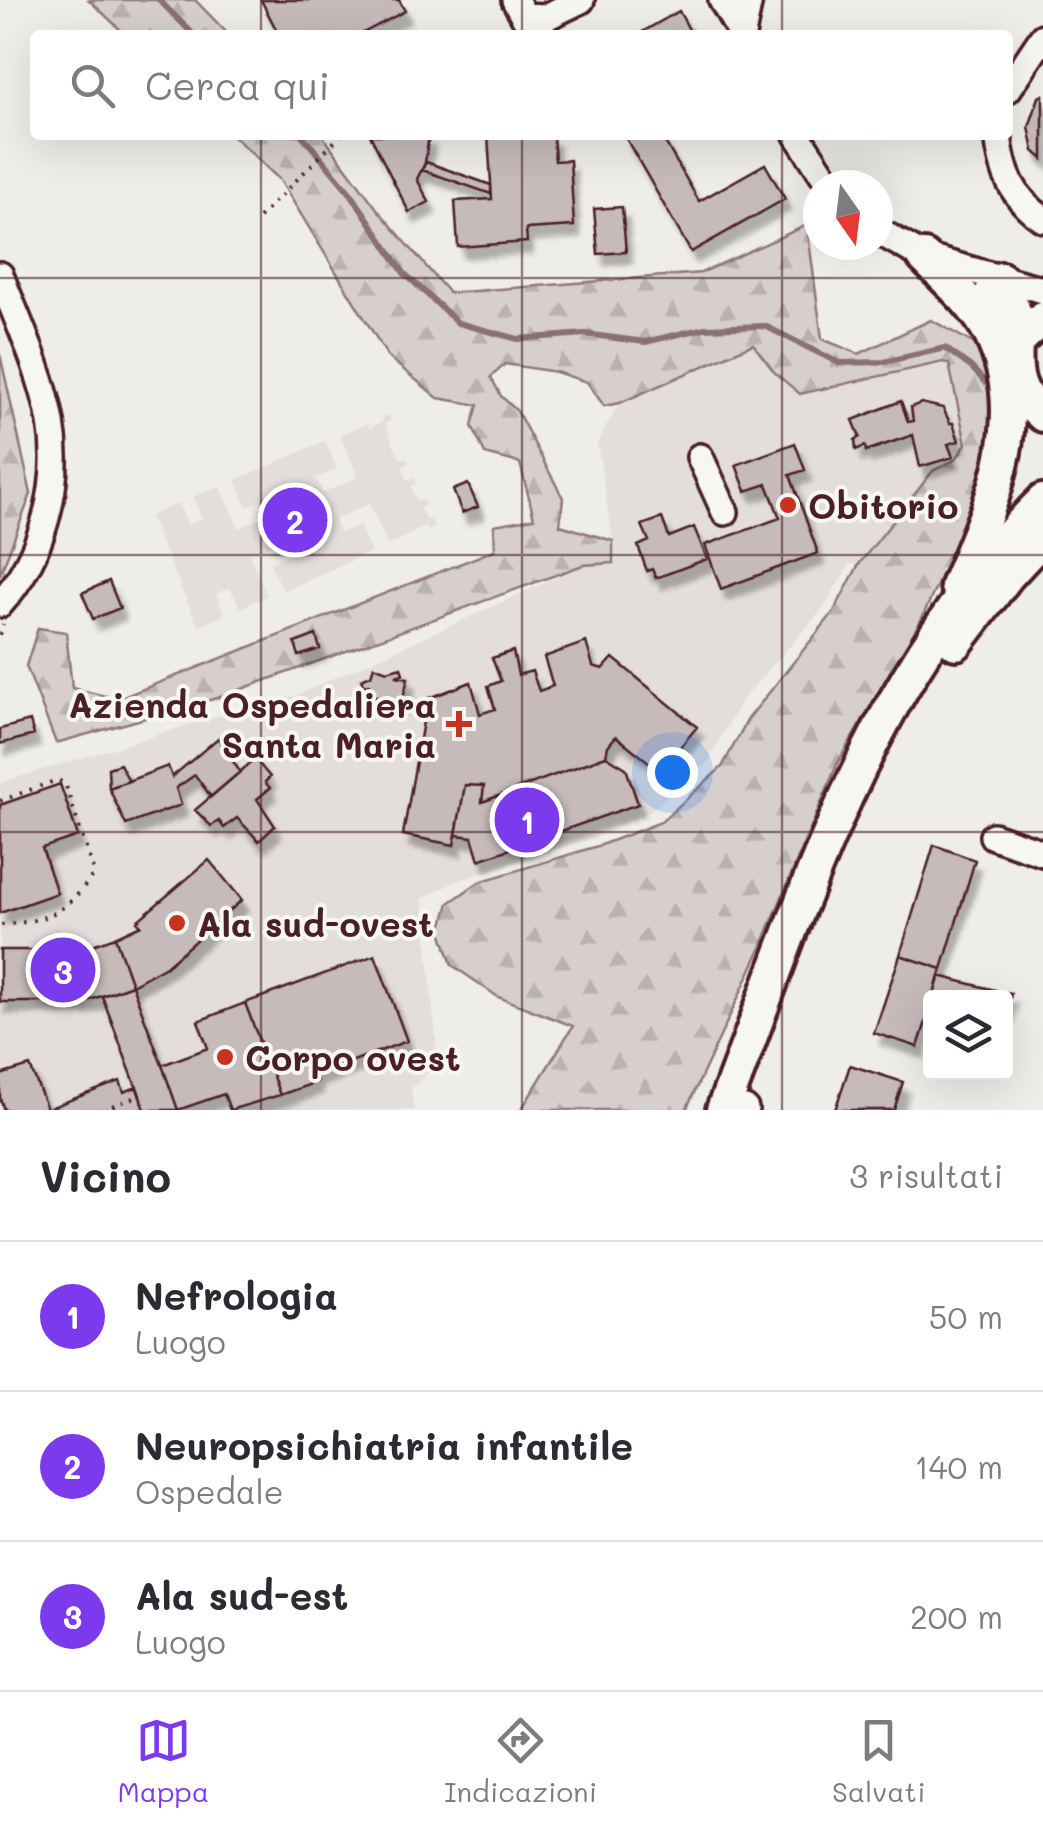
<!DOCTYPE html>
<html lang="it">
<head>
<meta charset="utf-8">
<style>
  :root { --surface:#fff; --page:#f7f7f7; --text:#2b2b33; --muted:#7c7c81; --line:#e1e1e2; --accent:#7c3aed }
  body { margin:0; font-family:Mali,sans-serif; background:var(--page); color:var(--text) }
  .controls { position:absolute; right:30px; bottom:30px; display:grid; overflow:hidden; border-radius:10px; box-shadow:0 10px 40px #0002 }
  .controls button { width:90px; height:90px; display:grid; place-items:center; padding:0; border:0; border-bottom:2px solid var(--line); background:var(--surface); color:var(--text); font:50px sans-serif }
  .compass { position:absolute; left:803px; top:170px; width:90px; height:90px; border-radius:50%; background:var(--surface); box-shadow:0 10px 40px #0002; rotate:166deg }
  .you { position:absolute; left:672px; top:772px; width:35px; height:35px; margin:-25px; border:8px solid #fff; border-radius:50%; background:#1a73e8; box-shadow:0 0 0 15px #1a73e833 }
  .badge { display:grid; place-items:center; width:65px; height:65px; border-radius:50%; background:var(--accent); color:#fff; font-size:32px; font-weight:700 }
  .pin { position:absolute; translate:-50% -50%; border:5px solid #fff; box-shadow:0 2px 10px #0006 }
  .list { margin:0; padding:0; list-style:none }
  h2 { display:flex; justify-content:space-between; align-items:center; height:130px; margin:0; padding:0 40px; font-size:42px }
  h2 small { font-size:32px; font-weight:400; color:var(--muted) }
  .list li { display:grid; grid-template-columns:65px 1fr auto; gap:30px; align-items:center; box-sizing:border-box; height:150px; padding:0 40px; border-top:2px solid var(--line) }
  .list b { display:block; font-size:38px; white-space:nowrap }
  .list p { margin:0; font-size:32px; white-space:nowrap; color:var(--muted) }
  .list em { font-size:32px; font-style:normal; color:var(--muted) }
  .icon { flex:none; width:55px; height:55px; fill:none; stroke:currentColor; stroke-width:2; stroke-linecap:round; stroke-linejoin:round }
  .map { position:relative; flex:none; width:1043px; height:1110px; overflow:hidden }
  .search { position:absolute; background:var(--surface); box-shadow:0 10px 40px #0002; left:30px; right:30px; top:30px; height:110px; display:flex; align-items:center; gap:25px; box-sizing:border-box; padding:0 35px; border-radius:10px; color:var(--muted); font-size:38px }
  .sheet { height:580px; background:var(--surface) }
  nav { display:flex; justify-content:space-around; align-items:center; box-sizing:border-box; height:140px; border-top:2px solid var(--line); background:var(--surface); font-size:28px; color:var(--muted) }
  nav a { display:grid; justify-items:center; gap:5px }
  nav .on { color:var(--accent) }
  .map>svg:first-child { display:block }
</style>
</head>
<body>
<div class="map">
<svg width="1043" height="1110" viewBox="0 0 1043 1110">
  <defs>
    <pattern id="forest-firs" width="22" height="20" patternUnits="userSpaceOnUse" patternTransform="scale(2.5)"><rect width="22" height="20" fill="#d7cfce"/><path d="M5 1l3.5 6h-7zM16 11l3.5 6h-7z" fill="#bab1b1"/></pattern>
    <filter id="shadow"><feDropShadow dx="6" dy="11" stdDeviation="2.5" flood-color="#0004"/></filter>
  </defs>
  <rect width="100%" height="100%" fill="#efedea"/>
  <filter id="ink" filterUnits="userSpaceOnUse"><feTurbulence type="fractalNoise" baseFrequency=".01" numOctaves="2"/><feDisplacementMap in="SourceGraphic" scale="20" xChannelSelector="R" yChannelSelector="G"/><feConvolveMatrix kernelMatrix="1 2 1 2 8 2 1 2 1" color-interpolation-filters="sRGB"/></filter>
  <g filter="url(#ink)">
    <path fill="#e3dedc" d="M753,344L775,373L949,364L966,444L956,459L933,471L859,564H850L823,609L741,701L708,762L652,810L597,837L459,880L423,898L438,1063L411,1089L414,1110H0V783L224,714L292,697L584,565L613,563V541L597,443L619,403Z
      M389,415L391,420L385,424L400,459L406,457L409,463L402,467L408,480L415,478L417,484L411,487L417,501L423,499L425,506L420,508L426,520L431,519L435,528L428,531L425,526L388,546L369,504L334,520L340,533L359,525L371,552L283,591L270,563L291,554L285,539L249,555L267,596L240,608L230,588L216,594L225,615L198,626L149,516L178,503L188,525L202,518L193,497L220,486L239,528L274,512L268,498L247,507L236,480L325,441L337,469L316,478L323,493L358,477L340,435L367,423L369,428L383,421L382,417Z"/>
    <path fill="url(#forest-firs)" stroke="#90777c" stroke-width="2.5" d="M89,0H195L229,35H126Z
      M232,135H322L378,210L449,293L701,273L807,225L822,339L859,354L931,320L982,348L997,408L987,476L921,620L838,762L757,957L686,1110H521L573,1026L498,997L452,965L441,931L449,903L479,882L601,845L661,822L722,767L748,719L833,613L859,564L933,471L956,459L966,444L949,364L943,362L800,394L775,373L753,344L620,403L604,406L587,382L556,372L505,364L491,377L501,396L517,411L563,498L560,525L613,541V563L583,565L217,698L56,743L26,666L38,628L66,632L72,688L118,699L495,550L494,525L534,518L520,463L485,454L472,426L478,405L438,398L388,357L280,180Z
      M0,354L31,494L0,575Z"/>
    <g fill="none" stroke-linecap="round" stroke-linejoin="round">
      <path stroke="#8a6f74" stroke-width="6" d="M159,0L194,35
        M302,135L352,195L404,273L458,323L518,339L585,334L645,342L705,328L765,326L839,363L884,362L945,348L971,367L987,384"/>
    </g>
    <path fill="#c6babb" stroke="#4a1f2b" stroke-width="2.5" filter="url(#shadow)" d="M261,0H399L405,11L359,35H279Z
      M679,11L692,35H637Z
      M1043,95V159L1034,151L1029,127L1039,97Z
      M370,135H429L425,163L417,179L429,202L409,212Z
      M488,135H553L555,161L570,160L574,226L526,229L527,242L458,247L455,201L492,199Z
      M624,135H661L699,201L765,164L785,199L691,252Z
      M426,162L491,185V194L422,170Z
      M622,207L626,252L598,254L594,209Z
      M901,401L908,422L913,421L911,407L921,403L943,408L950,423H953L959,441L948,444L953,457L920,467L913,435L866,451L865,446L856,450L855,440L860,437L853,420Z
      M795,443L805,470L790,475L818,553L721,589L705,545L780,518L767,484L746,491L736,465Z
      M468,484L478,507L462,513L453,490Z
      M662,518L669,537L694,527L707,559L656,578L652,569L647,571L638,546L649,541L642,525Z
      M109,581L120,608L93,619L82,593Z
      M316,635L320,649L299,656L295,643Z
      M586,642L593,666L603,669L613,658L697,727L660,771L616,736L608,746L606,756L482,802L484,786L465,785L454,845L403,835L427,699L471,682L480,714L495,709L488,686L501,681L492,658L513,651L518,675L532,671L539,691L553,686L544,657Z
      M374,666L387,671L401,667L403,674L396,676L408,678L402,702L368,694L369,685L364,686L361,679L371,675Z
      M30,721L34,735L0,744V729Z
      M218,738L240,772L211,797L195,775L176,788L181,805L126,825L109,788L168,766L172,777Z
      M606,756L626,768L638,804L479,860L472,837L456,835L465,785L484,786L482,802Z
      M255,759L270,777L265,782L270,788L257,799L275,826L259,841L237,818L224,828L219,821L211,826L195,810Z
      M120,764L129,781L109,788L108,768Z
      M60,784L78,836L42,848L57,893L0,913V805Z
      M934,845L975,860L942,969L900,955Z
      M209,860L242,900L166,966L132,985L115,937L141,925L137,921Z
      M115,937L132,985L79,1004L78,1002H0V950H57L59,954L64,955Z
      M375,955L407,1041L315,1075L317,1082L280,1095L245,1003Z
      M900,955L942,969L933,998H930V1009L918,1047L874,1033Z
      M939,976L1011,994L1006,1017V998H933Z
      M132,985L162,1065L178,1110H145L102,996Z
      M245,1003L280,1095L230,1110L224,1094L178,1110L162,1065L208,1048L198,1021Z
      M850,1065L903,1082L894,1110H835Z
      M30,1066L47,1109L120,1081L124,1092L137,1087L145,1110H4L0,1098V1075Z"/>
    <g fill="none" stroke-linecap="round" stroke-linejoin="round">
      <g stroke="#4a1f2b" stroke-width="32">
        <path id="minor" d="M515,0L524,16L546,17L581,0
          M722,0L742,35
          M742,35L749,0
          M1008,89L1043,37
          M797,135L830,185
          M998,135C1002,172 1012,198 1043,219
          M878,231L924,257L1043,290
          M0,275C18,322 42,372 51,422C62,485 43,556 0,604
          M700,457L725,512
          M993,836L1043,853
          M744,1110L745,1109"/>
      </g>
      <g stroke="#4a1f2b" stroke-width="40">
        <path id="major" d="M924,257C946,279 976,305 990,333C1033,418 990,506 957,586
          M1043,318L1016,342C1014,376 1016,392 1043,415
          M990,331C986,309 986,296 1001,279L1015,314L1016,342
          M956,643L1007,576L1043,537
          M723,1110C793,928 849,744 969,588C992,558 1016,527 1043,501"/>
      </g>
      <path stroke="#4a1f2b" stroke-width="4" stroke-dasharray="2.5 8" stroke-linecap="butt" d="M259,218L341,135
        M0,635L3,624
        M0,801L57,780L65,783L94,873C67,913 47,921 0,925
        M112,1106L140,1096"/>
      <use href="#minor" stroke="#f6f6f2" stroke-width="25"/>
      <use href="#major" stroke="#f6f6f2" stroke-width="32"/>
    </g>
  </g>
  <path fill="none" stroke="#4a1f2b" stroke-width="2.5" stroke-opacity="0.55" d="M261,0V35M522,0V35M782,0V35M261,135V1110M522,135V1110M782,135V1110M0,278H1043M0,555H1043M0,832H1043"/>
  <g fill="#c8321e" stroke="#f6f6f2" stroke-width="4">
    <circle cx="788" cy="505" r="10"/>
    <path d="M454 709h10v10h10v10h-10v10h-10v-10h-10v-10h10z"/>
    <circle cx="177" cy="923" r="10"/>
    <circle cx="225" cy="1057" r="10"/>
  </g>
  <g text-anchor="middle" dominant-baseline="central" stroke-width="8" stroke-linejoin="round" paint-order="stroke">
    <g font-size="35" font-weight="bold" fill="#4a1f2b" stroke="#f6f6f2" text-anchor="start">
      <text x="808" y="505">Obitorio</text>
      <text x="436" y="704" text-anchor="end">Azienda Ospedaliera<tspan x="436" dy="40">Santa Maria</tspan></text>
      <text x="197" y="923">Ala sud-ovest</text>
      <text x="245" y="1057">Corpo ovest</text>
    </g>
  </g>
</svg>
<div class="controls">
<button><svg class="icon" aria-label="layers" viewBox="0 0 24 24"><path d="M12 4l9 5-9 5-9-5zM3 14l9 5 9-5"/></svg></button>
</div>
<svg class="compass" viewBox="-18 -18 36 36"><path d="M0-13l5 13h-10z" fill="#e53935"/><path d="M0 13l5-13h-10z" fill="#7c7c81"/></svg>
<div class="you"></div>
<div class="pin badge" style="left:527px;top:820px">1</div>
<div class="pin badge" style="left:295px;top:520px">2</div>
<div class="pin badge" style="left:63px;top:970px">3</div>
<div class="search"><svg class="icon" aria-label="search" viewBox="0 0 24 24"><circle cx="10" cy="10" r="6"/><path d="M15 15l6 6"/></svg>Cerca qui</div>
</div>
<section class="sheet">
<h2>Vicino<small>3 risultati</small></h2>
<ul class="list">
<li><span class="badge">1</span><div><b>Nefrologia</b><p>Luogo</p></div><em>50 m</em></li>
<li><span class="badge">2</span><div><b>Neuropsichiatria infantile</b><p>Ospedale</p></div><em>140 m</em></li>
<li><span class="badge">3</span><div><b>Ala sud-est</b><p>Luogo</p></div><em>200 m</em></li>
</ul>
</section>
<nav>
<a class="on"><svg class="icon" aria-label="map" viewBox="0 0 24 24"><path d="M3 6l6-2 6 2 6-2v14l-6 2-6-2-6 2zM9 4v14M15 6v14"/></svg>Mappa</a>
<a><svg class="icon" aria-label="directions" viewBox="0 0 24 24"><path d="M12 3l9 9-9 9-9-9zM9 14v-3h6M13 9l2 2-2 2"/></svg>Indicazioni</a>
<a><svg class="icon" aria-label="saved" viewBox="0 0 24 24"><path d="M7 4h10v16l-5-4-5 4z"/></svg>Salvati</a>
</nav>
</body>
</html>
